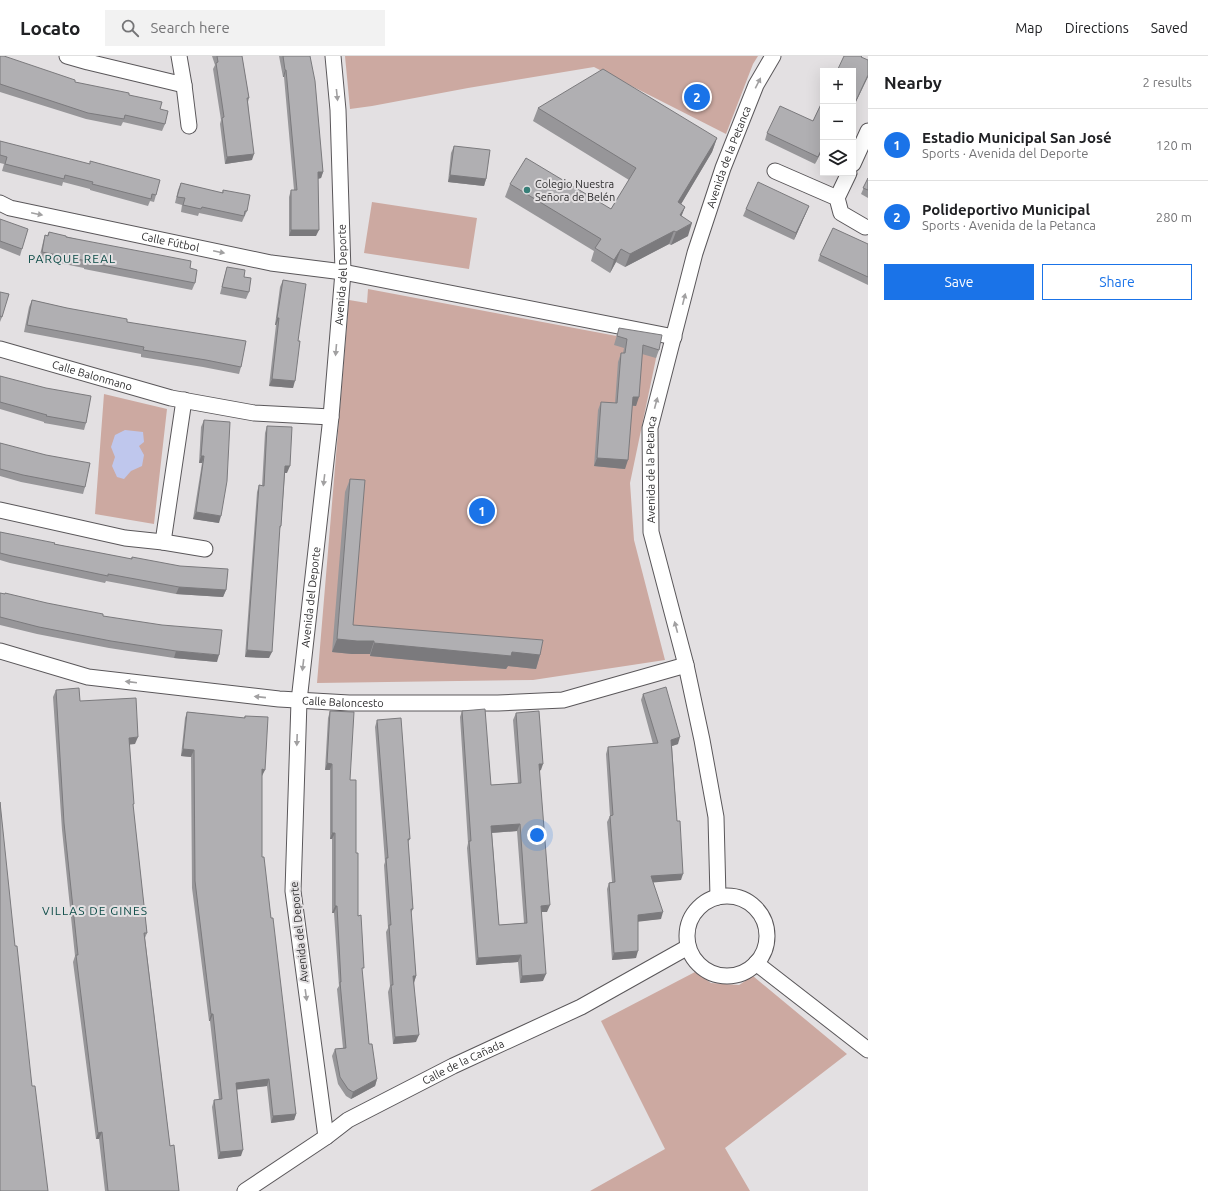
<!DOCTYPE html>
<html lang="en">
<head>
<meta charset="utf-8">
<style>
  :root { --surface:#fff; --page:#f2f2f2; --text:#202124; --muted:#757577; --line:#e0e0e0; --accent:#1a73e8 }
  body { margin:0; font-family:Ubuntu,sans-serif; background:var(--page); color:var(--text) }
  .controls { position:absolute; right:12px; top:12px; display:grid; overflow:hidden; border-radius:0px; box-shadow:0 4px 16px #0002 }
  .controls button { width:36px; height:36px; display:grid; place-items:center; padding:0; border:0; border-bottom:1px solid var(--line); background:var(--surface); color:var(--text); font:20px sans-serif }
  .you { position:absolute; left:537px; top:779px; width:14px; height:14px; margin:-10px; border:3px solid #fff; border-radius:50%; background:#1a73e8; box-shadow:0 0 0 6px #1a73e833 }
  .badge { display:grid; place-items:center; width:26px; height:26px; border-radius:50%; background:var(--accent); color:#fff; font-size:13px; font-weight:700 }
  .pin { position:absolute; translate:-50% -50%; border:2px solid #fff; box-shadow:0 1px 4px #0006 }
  .list { margin:0; padding:0; list-style:none }
  h2 { display:flex; justify-content:space-between; align-items:center; height:52px; margin:0; padding:0 16px; font-size:17px }
  h2 small { font-size:13px; font-weight:400; color:var(--muted) }
  .list li { display:grid; grid-template-columns:26px 1fr auto; gap:12px; align-items:center; box-sizing:border-box; height:72px; padding:0 16px; border-top:1px solid var(--line) }
  .list b { display:block; font-size:15px; white-space:nowrap }
  .list p { margin:0; font-size:13px; white-space:nowrap; color:var(--muted) }
  .list em { font-size:13px; font-style:normal; color:var(--muted) }
  .actions { display:flex; gap:8px; padding:12px 16px }
  .actions a { flex:1; padding:9px 0; border:1px solid var(--accent); border-radius:0px; text-align:center; font-size:14px; color:var(--accent) }
  .actions .main { background:var(--accent); color:#fff }
  .icon { flex:none; width:22px; height:22px; fill:none; stroke:currentColor; stroke-width:2; stroke-linecap:round; stroke-linejoin:round }
  .map { position:relative; flex:none; width:868px; height:1135px; overflow:hidden }
  header { display:flex; align-items:center; gap:24px; box-sizing:border-box; height:56px; padding:0 20px; background:var(--surface); border-bottom:1px solid var(--line) }
  header strong { font-size:19px }
  nav { display:flex; gap:22px; margin-inline-start:auto; font-size:14px }
  .search { width:280px; height:36px; background:var(--page); display:flex; align-items:center; gap:10px; box-sizing:border-box; padding:0 14px; border-radius:0px; color:var(--muted); font-size:15px }
  main { display:flex }
  aside { flex:1; background:var(--surface) }
  .map>svg:first-child { display:block }
</style>
</head>
<body>
<header>
<strong>Locato</strong>
<div class="search"><svg class="icon" aria-label="search" viewBox="0 0 24 24"><circle cx="10" cy="10" r="6"/><path d="M15 15l6 6"/></svg>Search here</div>
<nav><a>Map</a><a>Directions</a><a>Saved</a></nav>
</header>
<main>
<div class="map">
<svg width="868" height="1135" viewBox="0 0 868 1135">
  <rect width="100%" height="100%" fill="#e3e0e2"/>
  <path fill="#cca9a1" d="M345,0H758L753,8L726,78L594,11L468,32L372,50L350,53Z
    M372,146L477,162L469,213L364,197Z
    M368,233L659,288L630,427L634,484L665,604L533,624L317,627L349,244L367,247Z
    M104,338L167,353L154,468L95,458Z
    M695,916L711,927L739,929L753,920L847,998L725,1092L750,1135H590L665,1093L601,965Z"/>
  <path fill="#bfc7ed" d="M125,374L143,376L144,386L139,390L144,399L142,410L131,415L124,423L117,421L112,410L115,401L111,391L115,379Z"/>
  <g fill="none" stroke-linecap="round" stroke-linejoin="round">
    <g stroke="#5a575a" stroke-width="17">
      <g id="street">
        <path d="M67,0L88,6L184,29L179,0"/>
        <path d="M184,29L189,70"/>
        <path d="M853,108L868,75"/>
        <path d="M775,115L837,142L841,157L865,171"/>
        <path d="M837,142L849,117"/>
        <path id="s1" d="M0,147L10,152L271,207L343,216L674,281"/>
        <path id="s2" d="M0,293L171,342L254,357L331,361"/>
        <path d="M0,454L125,482L163,486L184,344"/>
        <path d="M163,486L205,493"/>
        <path id="s3" d="M0,595L88,621L279,643L349,647H498L563,644L686,609"/>
        <circle cx="727" cy="880" r="40"/>
        <path id="s4" d="M718,841L716,761L702,684L686,609L651,476L650,372L695,197L723,112L756,29L773,0"/>
        <path d="M756,907L868,994"/>
        <path id="s5" d="M326,1081L293,835L299,645L331,361L343,216L338,54L333,0"/>
        <path id="s6" d="M245,1135L326,1081L348,1064L453,1010L581,951L688,891"/>
      </g>
    </g>
    <use href="#street" stroke="#fff" stroke-width="15"/>
  </g>
  <path fill="#979699" fill-rule="evenodd" d="M0,0L75,26L129,39L160,53L165,68L162,75L123,66L121,70L86,63L0,36Z
    M212,0H242L249,42L248,46L252,104L225,108L220,68L221,64L213,13L215,9Z
    M279,0H310L323,116L321,122L318,123L316,180H289V141L291,134H294L284,21H283Z
    M823,44V92L815,108L765,84L767,77L813,65Z
    M538,52L717,82L712,96L681,148L685,151L681,160L688,180L671,189L669,188L625,211L616,206L610,217L591,205L594,195L505,141L510,128L611,153L629,124L533,65Z
    M0,85L156,139L154,146L150,145L148,150L90,134V133L63,126L62,130L2,115L4,108L0,107Z
    M454,90L486,123L484,130L448,126L451,97Z
    M868,122V142L861,138Z
    M181,127L222,137L223,134L247,155L242,166L199,157L198,160L181,156L182,149L175,147L178,134Z
    M809,150L806,157L794,184L743,160L746,153Z
    M0,163L22,193L20,200L0,192Z
    M49,176L190,212L195,227L192,234L84,213V212L39,203L43,186L45,179L47,180Z
    M868,188V229L818,205L820,199Z
    M227,211L244,221L249,236L246,243L220,238L225,218Z
    M283,224L298,285L293,332L269,330L276,269H275L280,231Z
    M0,236L2,261L0,266Z
    M32,244L127,266L241,311L239,318L203,311L141,301V298L24,276L29,251Z
    M619,272L659,294L656,302L642,298L636,350H632L625,413L594,410L598,354L601,346L615,347L618,306L621,297H623L624,292L614,289Z
    M0,320L86,367L84,374L44,367V366L0,353Z
    M204,364L219,467L193,463L202,407H199L201,371Z
    M267,370L287,417H285L281,470L279,475L269,602L245,601L257,436L259,429L262,430L265,377Z
    M0,387L85,431L83,438L21,426L0,420Z
    M350,423L353,569L540,599L536,613L508,610L506,613L370,600V598H352L332,596L345,436Z
    M0,476L54,488L131,503L132,501L226,534L223,541L176,538L106,525L105,527L10,507L0,504Z
    M0,537L103,560L217,606L174,602L109,592L37,578L0,569Z
    M56,634L80,645L135,688H129L133,751L147,877L145,882L170,1090L179,1135H105L99,1083H96L73,906L75,900L62,774L53,641Z
    M643,638L678,688L672,690L681,824L653,826L661,863L638,865L636,902L612,904L607,833L609,827L612,826L607,766L610,760L606,698L608,691L653,688L641,644Z
    M330,655L350,724L356,797L358,860L362,915L369,988L377,1023L375,1030L351,1043L346,1040L338,1028L332,1000L335,993L343,992L337,933L339,930L334,857H332V783H330V714H325L328,662Z
    M462,655L491,729L518,727L513,664L516,657L541,714L539,715L547,856H541L543,925L520,927L518,906L476,909L467,792L468,787L460,661ZM517,775L524,867L499,869L492,777Z
    M187,656L244,662L245,660L262,720V801L271,862L296,1058L294,1064L271,1067L267,1030L237,1033L241,1100L218,1103L212,1051L214,1044H219L210,965H209L192,832L191,701L181,700L185,662Z
    M377,664L410,783L408,786L413,853L411,857L416,920L414,926L416,986L393,988L388,936L390,930L386,876L388,872L384,809L385,806L375,671Z"/>
  <path fill="#7b7a7d" d="M285,14H286L284,21H283Z
    M868,19V21L853,52V51Z
    M717,82L712,96L674,160L678,146Z
    M823,90V92L815,108L818,101Z
    M254,98L252,104L225,108L227,101Z
    M318,116H323L321,122L316,123Z
    M450,119L486,123L484,130L448,126Z
    M809,150L806,157L794,184L796,177Z
    M685,151L680,164V159Z
    M692,167L688,180L671,189L676,176Z
    M291,174H319L316,180H289Z
    M674,175L669,188L625,211L630,198Z
    M621,193L616,206L610,217L614,204Z
    M277,262H279L276,269H275Z
    M272,323L295,325L293,332L269,330Z
    M633,341H639L636,350L630,349Z
    M201,400H204L202,407H199Z
    M597,402L628,404L625,413L594,410Z
    M285,410H290L287,417H283Z
    M196,456L221,460L219,467L193,463Z
    M179,531L226,534L223,541L176,538Z
    M337,583L374,585L370,598H352L332,596Z
    M374,587L512,596L540,599L536,613L508,610L506,613L370,600Z
    M247,594L272,596L269,602L245,601Z
    M176,595L219,599L217,606L174,602Z
    M138,681L135,688L126,689L129,682Z
    M680,681L678,688L669,691L671,684Z
    M183,693L194,694L191,701L181,700Z
    M327,707L332,708L330,714H325Z
    M539,708H543L541,714L536,715Z
    M262,713L265,714L262,720Z
    M520,768L517,775L489,777L491,770Z
    M332,777H335L332,783H330Z
    M683,818L681,824L648,827L651,820Z
    M550,849L547,856H538L541,850Z
    M335,850H337L334,857H332Z
    M663,856L661,863L636,866L638,859Z
    M638,895L636,902L612,904L614,897Z
    M521,899L518,906L476,909L478,902Z
    M546,918L543,925L520,927L522,920Z
    M413,920H416L414,927Z
    M211,958H213L210,965H209Z
    M419,979L416,986L393,988L395,981Z
    M269,1023L267,1030L234,1034L236,1027Z
    M377,1023L375,1030L351,1043L353,1036Z
    M296,1058L294,1064L271,1067L273,1060Z
    M102,1076L99,1083H96L98,1077Z
    M243,1094L241,1100L218,1103L220,1096Z"/>
  <path fill="#b0afb2" stroke="#7b7a7d" fill-rule="evenodd" d="M0,0H4L75,24V26L129,37V39L162,46L160,53L168,55L165,68L125,59L124,63L88,57L0,28Z
    M217,0H242L249,42H247L254,98L227,101L222,62L224,61L216,7L218,6Z
    M283,0H310L315,25L323,116H318L319,174H291V134H297L286,14H285Z
    M844,0H862L861,1L868,4V19L853,51V15H837Z
    M603,13L717,82L678,146L685,151L680,159L692,167L676,176L674,175L630,198L621,193L614,204L595,192L601,183L510,128L526,102L611,153L636,112L538,52Z
    M823,44V90L818,101L767,77L780,50L813,65Z
    M0,85L90,108V105L160,124L156,139L152,138L151,143L92,128L93,126L65,119L64,123L5,108L7,101L0,99Z
    M454,90L490,94L486,123L450,119Z
    M868,122V134L863,132Z
    M758,126L809,150L796,177L746,153Z
    M181,127L223,137V134L250,139L247,155H245L244,160L202,151L201,153L183,149L185,142L177,141Z
    M0,163L28,173L22,193L0,185Z
    M833,172L868,188V221L820,199Z
    M49,176L66,180V181L191,205L190,212L197,214L195,227L86,206L87,205L42,196L45,179L48,180Z
    M227,211L245,214L244,221L251,222L249,236L222,231Z
    M283,224L306,228L298,285H300L295,325L272,323L279,262H277Z
    M0,236L9,238L2,261L0,260Z
    M32,244L67,252L127,263V266L246,285L241,311L206,304L143,294L144,291L27,269Z
    M619,272L662,279L659,294L643,289L639,341H633L628,404L597,402L601,346L617,347L621,297H625L627,283L617,280Z
    M0,320L46,332L91,340L86,367L46,360L47,359L0,346Z
    M204,364L230,366L227,425L221,460L196,456L204,400H201Z
    M267,370L292,371L290,410H285L281,470H280L272,596L247,594L259,429L264,430Z
    M0,387L46,399L90,407L85,431L23,419L0,413Z
    M350,423L365,424L353,569L543,584L540,599L512,596L511,600L374,587V585H357L337,583Z
    M0,476L55,487L54,488L132,503V501L180,510L228,513L226,534L179,531L108,518V520L12,500L0,497Z
    M0,537L5,538V537L47,547L103,558V560L162,569L222,574L219,599L176,595L111,585L39,571L0,561Z
    M666,631L680,681L671,684L677,765H680L683,818L651,820L663,856L638,859V895L614,897L609,827L615,826L610,760L613,759L608,691L658,687L643,638Z
    M79,632L80,645L136,642L138,681L129,682L134,748H133L147,877H144L170,1090L174,1089L179,1135H108L102,1076L98,1077L76,899H78L64,767L56,634Z
    M485,653L491,729L521,727L516,657L539,655L543,708H539L550,849L541,850L546,918L522,920L521,899L478,902L469,785H471L462,655ZM520,768L527,867L499,869L491,770Z
    M330,655L354,656L350,724H356V797H358V860L361,859L364,912H362L369,988H372L377,1023L353,1036L348,1033L340,1021L335,993L346,992L340,926H341L337,850H335V777H332V708L327,707Z
    M187,656L245,662V660L268,661L265,714L262,713V801H264L271,862H273L296,1058L273,1060L269,1023L236,1027L243,1094L220,1096L214,1044L222,1043L213,958H211L195,825L194,694L183,693Z
    M401,662L410,783H408L413,853H411L416,920H413L419,979L395,981L391,929H393L389,869H391L386,802H388L377,664Z
    M0,746L15,890H17L32,1030H35L48,1135H0Z"/>
  <defs><path id="oneway-solid" d="M-6-.8H1V-3.2L6.5 0L1 3.2V.8H-6Z"/></defs>
  <g fill="#a1a0a1">
    <use href="#oneway-solid" transform="translate(758 27) rotate(-63)"/>
    <use href="#oneway-solid" transform="translate(337 39) rotate(84)"/>
    <use href="#oneway-solid" transform="translate(37 158) rotate(12)"/>
    <use href="#oneway-solid" transform="translate(219 196) rotate(12)"/>
    <use href="#oneway-solid" transform="translate(684 243) rotate(-76)"/>
    <use href="#oneway-solid" transform="translate(336 294) rotate(95)"/>
    <use href="#oneway-solid" transform="translate(656 347) rotate(-75)"/>
    <use href="#oneway-solid" transform="translate(324 424) rotate(97)"/>
    <use href="#oneway-solid" transform="translate(676 571) rotate(-105)"/>
    <use href="#oneway-solid" transform="translate(303 609) rotate(97)"/>
    <use href="#oneway-solid" transform="translate(131 626) rotate(-173)"/>
    <use href="#oneway-solid" transform="translate(260 641) rotate(-174)"/>
    <use href="#oneway-solid" transform="translate(297 684) rotate(92)"/>
    <use href="#oneway-solid" transform="translate(306 939) rotate(82)"/>
  </g>
  <circle fill="#377f78" stroke="#e3e0e2" stroke-width="1.5" cx="527" cy="134" r="4"/>
  <g text-anchor="middle" dominant-baseline="central" stroke-width="4" stroke-linejoin="round" paint-order="stroke">
    <g font-size="11" fill="#2e2d2e" stroke="#e3e0e2">
      <text stroke="none"><textPath href="#s4" startOffset="759">Avenida de la Petanca</textPath></text>
      <text stroke="none"><textPath href="#s1" startOffset="175">Calle Fútbol</textPath></text>
      <text stroke="none"><textPath href="#s5" startOffset="867">Avenida del Deporte</textPath></text>
      <text stroke="none"><textPath href="#s2" startOffset="96">Calle Balonmano</textPath></text>
      <text stroke="none"><textPath href="#s4" startOffset="435">Avenida de la Petanca</textPath></text>
      <text stroke="none"><textPath href="#s5" startOffset="543">Avenida del Deporte</textPath></text>
      <text stroke="none"><textPath href="#s3" startOffset="348">Calle Baloncesto</textPath></text>
      <text transform="translate(299 876) rotate(-96)">Avenida del Deporte</text>
      <text stroke="none"><textPath href="#s6" startOffset="254">Calle de la Cañada</textPath></text>
    </g>
    <g font-size="11" fill="#2e2d2e" stroke="#e3e0e2" text-anchor="start">
      <text x="535" y="128">Colegio Nuestra<tspan x="535" dy="13">Señora de Belén</tspan></text>
    </g>
    <g font-size="12" letter-spacing="1" fill="#0b4a46" stroke="#e3e0e2">
      <text x="72" y="202">PARQUE REAL</text>
      <text x="95" y="854">VILLAS DE GINES</text>
    </g>
  </g>
</svg>
<div class="controls">
<button>+</button>
<button>−</button>
<button><svg class="icon" aria-label="layers" viewBox="0 0 24 24"><path d="M12 4l9 5-9 5-9-5zM3 14l9 5 9-5"/></svg></button>
</div>
<div class="you"></div>
<div class="pin badge" style="left:482px;top:455px">1</div>
<div class="pin badge" style="left:697px;top:41px">2</div>
</div>
<aside>
<h2>Nearby<small>2 results</small></h2>
<ul class="list">
<li><span class="badge">1</span><div><b>Estadio Municipal San José</b><p>Sports · Avenida del Deporte</p></div><em>120 m</em></li>
<li><span class="badge">2</span><div><b>Polideportivo Municipal</b><p>Sports · Avenida de la Petanca</p></div><em>280 m</em></li>
</ul>
<div class="actions"><a class="main">Save</a><a>Share</a></div>
</aside>
</main>
</body>
</html>
